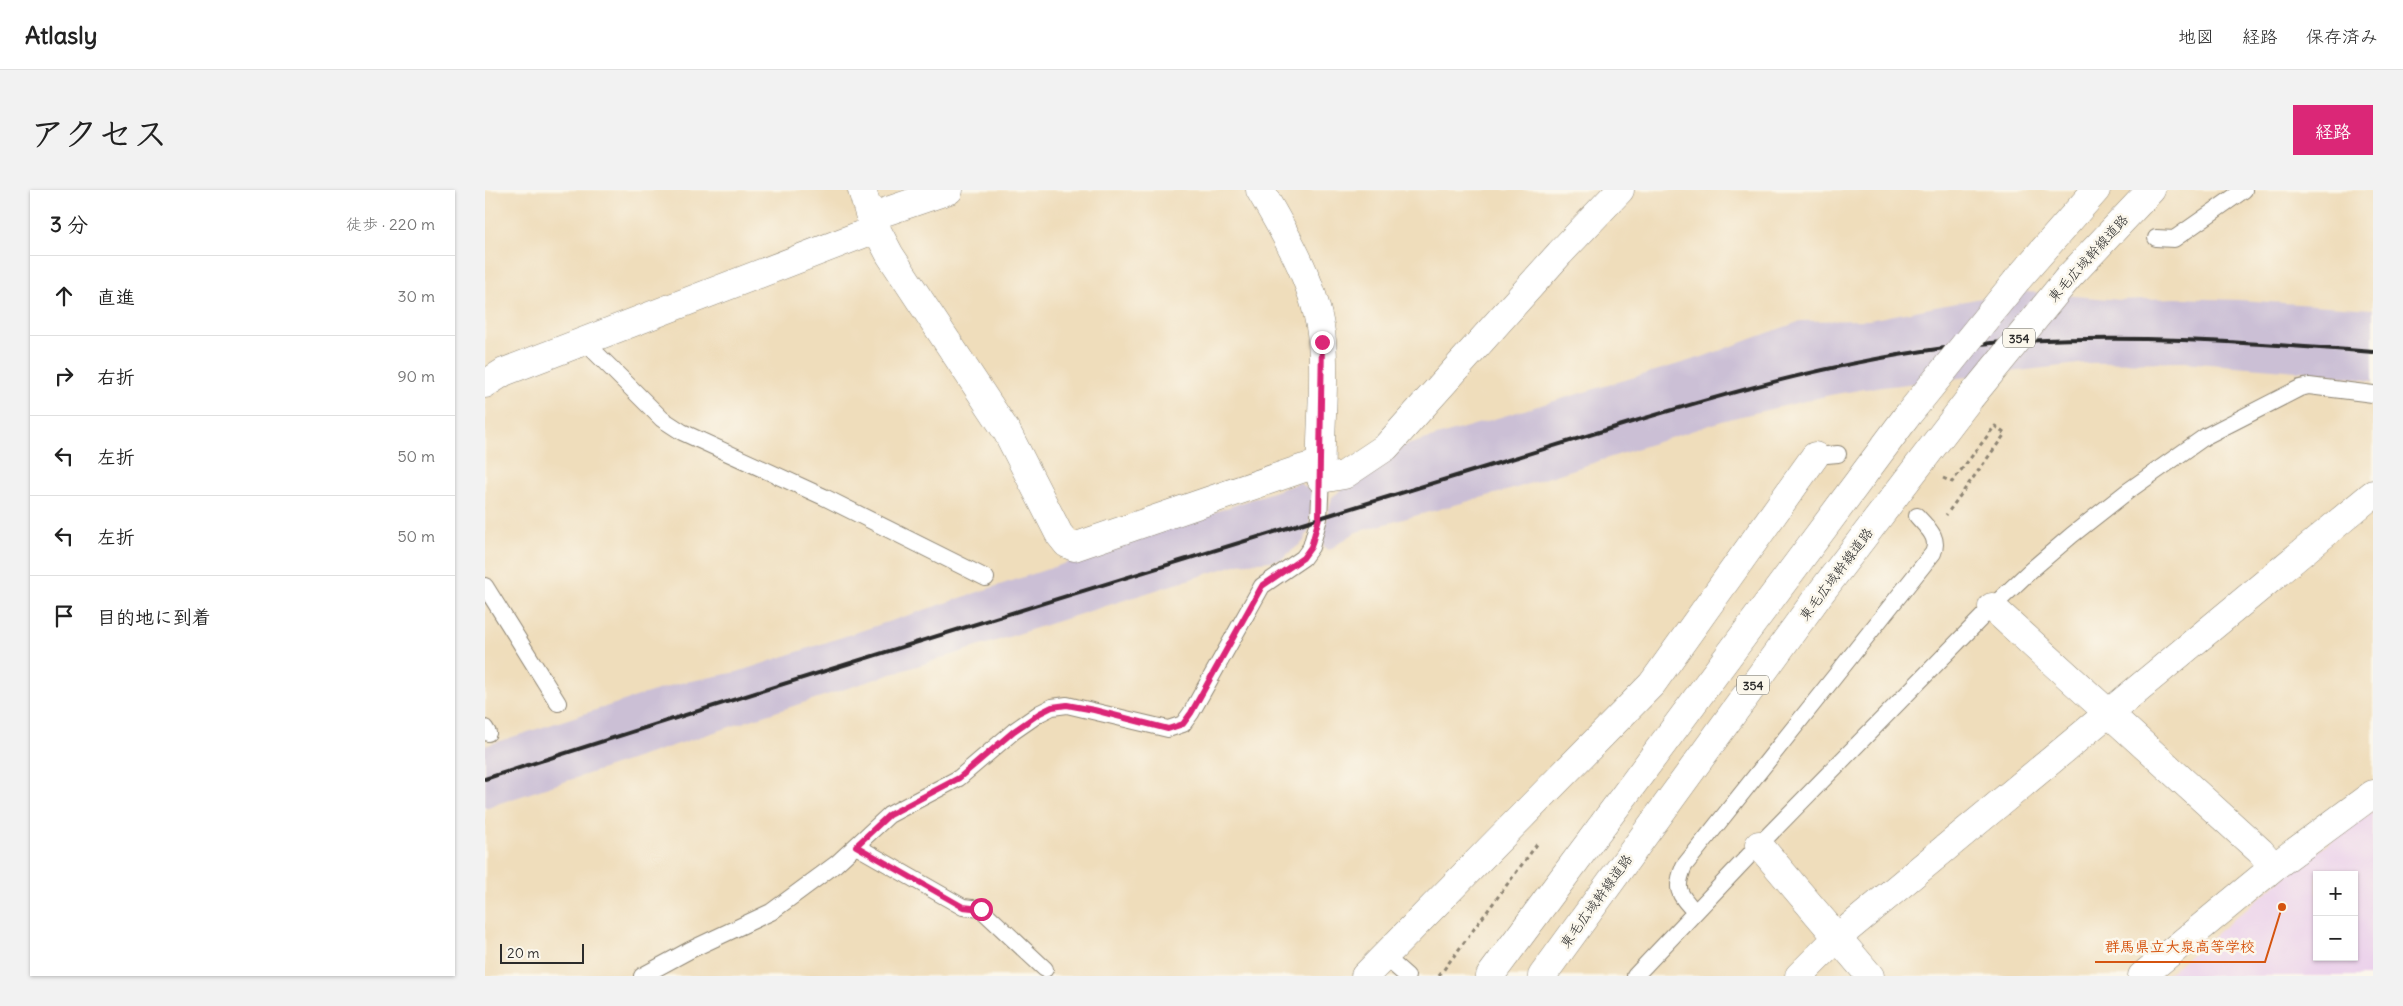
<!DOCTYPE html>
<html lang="ja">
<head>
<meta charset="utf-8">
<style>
  :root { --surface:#fff; --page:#f2f2f2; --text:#222; --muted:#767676; --line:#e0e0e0; --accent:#db2777 }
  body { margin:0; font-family:Delius,"Klee One",sans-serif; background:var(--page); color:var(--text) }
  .controls { position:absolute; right:15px; bottom:15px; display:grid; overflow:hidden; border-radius:0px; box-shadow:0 1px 4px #0004 }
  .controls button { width:45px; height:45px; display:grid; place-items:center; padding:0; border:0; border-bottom:1px solid var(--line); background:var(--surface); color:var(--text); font:25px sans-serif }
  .scale { position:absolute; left:15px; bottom:12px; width:84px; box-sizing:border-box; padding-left:5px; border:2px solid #2b2b2b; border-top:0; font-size:14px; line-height:18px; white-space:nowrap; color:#2b2b2b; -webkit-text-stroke:4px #fbf7ec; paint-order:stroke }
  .stop { position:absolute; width:15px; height:15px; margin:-11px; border:4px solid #db2777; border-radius:50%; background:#fff }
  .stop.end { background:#db2777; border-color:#fff; box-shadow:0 1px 5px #0008 }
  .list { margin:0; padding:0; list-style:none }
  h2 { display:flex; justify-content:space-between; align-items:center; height:65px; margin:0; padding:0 20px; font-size:21px }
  h2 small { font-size:16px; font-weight:400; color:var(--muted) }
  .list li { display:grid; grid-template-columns:32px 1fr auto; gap:15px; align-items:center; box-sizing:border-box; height:80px; padding:0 20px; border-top:1px solid var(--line) }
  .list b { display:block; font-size:19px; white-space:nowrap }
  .list em { font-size:16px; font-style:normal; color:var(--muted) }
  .icon { flex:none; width:28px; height:28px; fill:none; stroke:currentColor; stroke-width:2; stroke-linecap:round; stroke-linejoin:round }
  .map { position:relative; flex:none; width:1888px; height:786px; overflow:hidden; border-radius:0px }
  header { display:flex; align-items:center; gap:30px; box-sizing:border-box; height:70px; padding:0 25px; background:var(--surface); border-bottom:1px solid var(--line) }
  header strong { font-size:24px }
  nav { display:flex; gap:28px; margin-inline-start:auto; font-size:18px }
  .intro { display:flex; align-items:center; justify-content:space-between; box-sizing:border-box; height:120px; padding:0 30px }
  h1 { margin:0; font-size:35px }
  .button { padding:12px 22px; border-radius:0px; background:var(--accent); color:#fff; font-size:18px; font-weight:700 }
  main { display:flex; gap:30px; padding:0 30px }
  aside { flex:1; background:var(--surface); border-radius:0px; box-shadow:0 1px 4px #0004 }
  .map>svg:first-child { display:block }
</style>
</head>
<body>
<header>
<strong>Atlasly</strong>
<nav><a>地図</a><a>経路</a><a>保存済み</a></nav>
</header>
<div class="intro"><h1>アクセス</h1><a class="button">経路</a></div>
<main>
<aside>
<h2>3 分<small>徒歩 · 220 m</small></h2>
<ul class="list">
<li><svg class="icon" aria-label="ahead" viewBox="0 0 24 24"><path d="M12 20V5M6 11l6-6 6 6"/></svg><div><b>直進</b></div><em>30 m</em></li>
<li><svg class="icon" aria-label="right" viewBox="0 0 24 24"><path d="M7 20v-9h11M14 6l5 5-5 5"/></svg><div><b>右折</b></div><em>90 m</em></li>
<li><svg class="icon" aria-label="left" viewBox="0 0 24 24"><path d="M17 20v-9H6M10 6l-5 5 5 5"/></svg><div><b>左折</b></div><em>50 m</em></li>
<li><svg class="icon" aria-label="left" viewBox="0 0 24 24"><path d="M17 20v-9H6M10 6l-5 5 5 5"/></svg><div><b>左折</b></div><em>50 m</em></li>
<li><svg class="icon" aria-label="arrive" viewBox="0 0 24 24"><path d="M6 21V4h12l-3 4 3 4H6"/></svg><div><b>目的地に到着</b></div></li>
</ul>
</aside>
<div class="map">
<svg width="1888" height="786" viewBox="0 0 1888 786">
  <rect width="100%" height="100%" fill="#fbf7ec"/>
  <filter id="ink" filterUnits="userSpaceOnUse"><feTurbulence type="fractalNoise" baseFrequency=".02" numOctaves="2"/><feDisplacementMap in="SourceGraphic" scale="10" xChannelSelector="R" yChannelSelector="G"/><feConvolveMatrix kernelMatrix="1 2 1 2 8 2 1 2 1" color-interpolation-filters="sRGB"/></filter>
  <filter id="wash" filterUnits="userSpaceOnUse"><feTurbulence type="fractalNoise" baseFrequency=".0096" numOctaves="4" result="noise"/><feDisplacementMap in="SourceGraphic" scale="20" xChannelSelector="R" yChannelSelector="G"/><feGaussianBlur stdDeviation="1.12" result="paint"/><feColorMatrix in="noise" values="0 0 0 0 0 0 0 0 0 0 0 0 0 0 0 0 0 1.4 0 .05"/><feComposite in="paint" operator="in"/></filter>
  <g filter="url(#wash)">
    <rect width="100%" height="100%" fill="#efddbb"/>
    <path fill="#ebd1eb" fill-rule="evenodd" d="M1888,621V786H1680L1813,676ZM1832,685H1869V767H1832Z"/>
    <path fill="#cbbfd5" d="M1532,101L1635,110L1690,108L1755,110L1888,119V191L1826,182L1699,172L1602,173L1380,199L1345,205L1240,230L1028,299L871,342L844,360L839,357L837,349L847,307L915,257L1217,167L1316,131L1384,130Z
      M814,293L828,301L824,340L818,352L795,370L753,374L372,495L0,618V556L191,494L252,482L596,368Z"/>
  </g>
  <g filter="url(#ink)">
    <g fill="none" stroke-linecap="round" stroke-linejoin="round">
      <g stroke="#8d8473" stroke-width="18">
        <path id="lane" d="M1671,48L1689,49L1759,0
          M103,152L109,161L177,229L197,242L339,307L501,388
          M1330,266L1353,264
          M0,396L73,513
          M0,538L3,543
          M371,656L478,717L496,719L560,779
          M1210,722C1194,704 1189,700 1199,676L1448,363C1455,347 1442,338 1432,326
          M898,765L922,786
          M157,786L205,760L286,722L351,674L404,625L474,588L529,541L555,523L567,517L582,515L683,539L698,534L706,523L777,396L818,368L826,357L834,328L836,289
          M1150,786L1274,655L1507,417L1545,381L1587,345L1643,301L1721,246L1815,198L1824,196L1888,204"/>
      </g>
      <g stroke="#8d8473" stroke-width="29">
        <path id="street" d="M377,0L385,27L405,65L522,242L574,344L582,354L589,357L819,278L835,274
          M775,0C802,47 832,96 837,151C841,197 834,243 836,289L859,285L901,257L1075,63L1135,0
          M385,27L464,0
          M0,194L19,182L391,39
          M1507,417L1775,661L1789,677
          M1274,655L1385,786
          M880,786L1167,494L1330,266
          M1314,786L1353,747L1888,304
          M1657,786L1789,677L1888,604"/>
      </g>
      <g stroke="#8d8473" stroke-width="29">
        <path id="highway" d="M1583,88L1666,0
          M1532,90L1611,0
          M1005,786L1422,226
          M1057,786L1334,405L1485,208"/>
      </g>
      <path stroke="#8d8473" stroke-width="3" stroke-dasharray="4 4" stroke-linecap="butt" d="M1458,288L1467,292L1510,236L1520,244L1461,325
        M954,786L1053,653"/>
      <use href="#lane" stroke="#fff" stroke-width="16"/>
      <use href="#street" stroke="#fff" stroke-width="28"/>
      <use href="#highway" stroke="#fff" stroke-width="28"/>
      <path stroke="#2b2b2b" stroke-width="4" d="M0,589C292,494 586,405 880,314C961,289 1043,264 1124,239C1248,201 1376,164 1506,153C1635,143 1760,152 1888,162"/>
      <g stroke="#8d8473" stroke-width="29" stroke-linecap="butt">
        <path id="highway-bridge" d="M1485,208L1583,88
          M1422,226L1532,90"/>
      </g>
      <use href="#highway-bridge" stroke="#fff" stroke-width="28"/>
    </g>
  </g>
  <g fill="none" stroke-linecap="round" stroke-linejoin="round" filter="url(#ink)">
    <path stroke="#db2777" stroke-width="6" d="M496,719L478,717L371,656L404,625L474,588L529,541L555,523L567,517L582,515L609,520L683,539L698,534L706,523L777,396L818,368L826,357L834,328L837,152"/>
  </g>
  <g text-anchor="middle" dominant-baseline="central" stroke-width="5" stroke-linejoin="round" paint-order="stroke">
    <g fill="#fbf7ec" stroke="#696865" stroke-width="1">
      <rect x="1518" y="138.5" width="32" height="19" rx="4"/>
      <rect x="1252" y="485.5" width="32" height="19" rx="4"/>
    </g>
    <g font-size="12" font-weight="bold" fill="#2b2b2b">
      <text x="1534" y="148">354</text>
      <text x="1268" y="495">354</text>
    </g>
    <g font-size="14" fill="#2b2b2b" stroke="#fbf7ec">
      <text transform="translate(1603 68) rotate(-48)">東毛広域幹線道路</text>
      <text transform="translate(1351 384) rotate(-53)">東毛広域幹線道路</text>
      <text transform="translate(1111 711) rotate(-54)">東毛広域幹線道路</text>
    </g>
  </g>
  <path fill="none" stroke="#d5540f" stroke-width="2" d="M1797 717L1780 772H1610"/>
  <circle fill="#d5540f" stroke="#fbf7ec" stroke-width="2" cx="1797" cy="717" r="5"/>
  <g font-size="15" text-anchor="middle" font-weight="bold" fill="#d5540f" stroke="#fbf7ec" stroke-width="5" stroke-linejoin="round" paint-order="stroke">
    <text x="1695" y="762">群馬県立大泉高等学校</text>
  </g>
</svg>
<div class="controls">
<button>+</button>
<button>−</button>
</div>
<div class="scale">20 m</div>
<div class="stop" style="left:496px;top:719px"></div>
<div class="stop end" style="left:837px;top:152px"></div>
</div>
</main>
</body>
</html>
